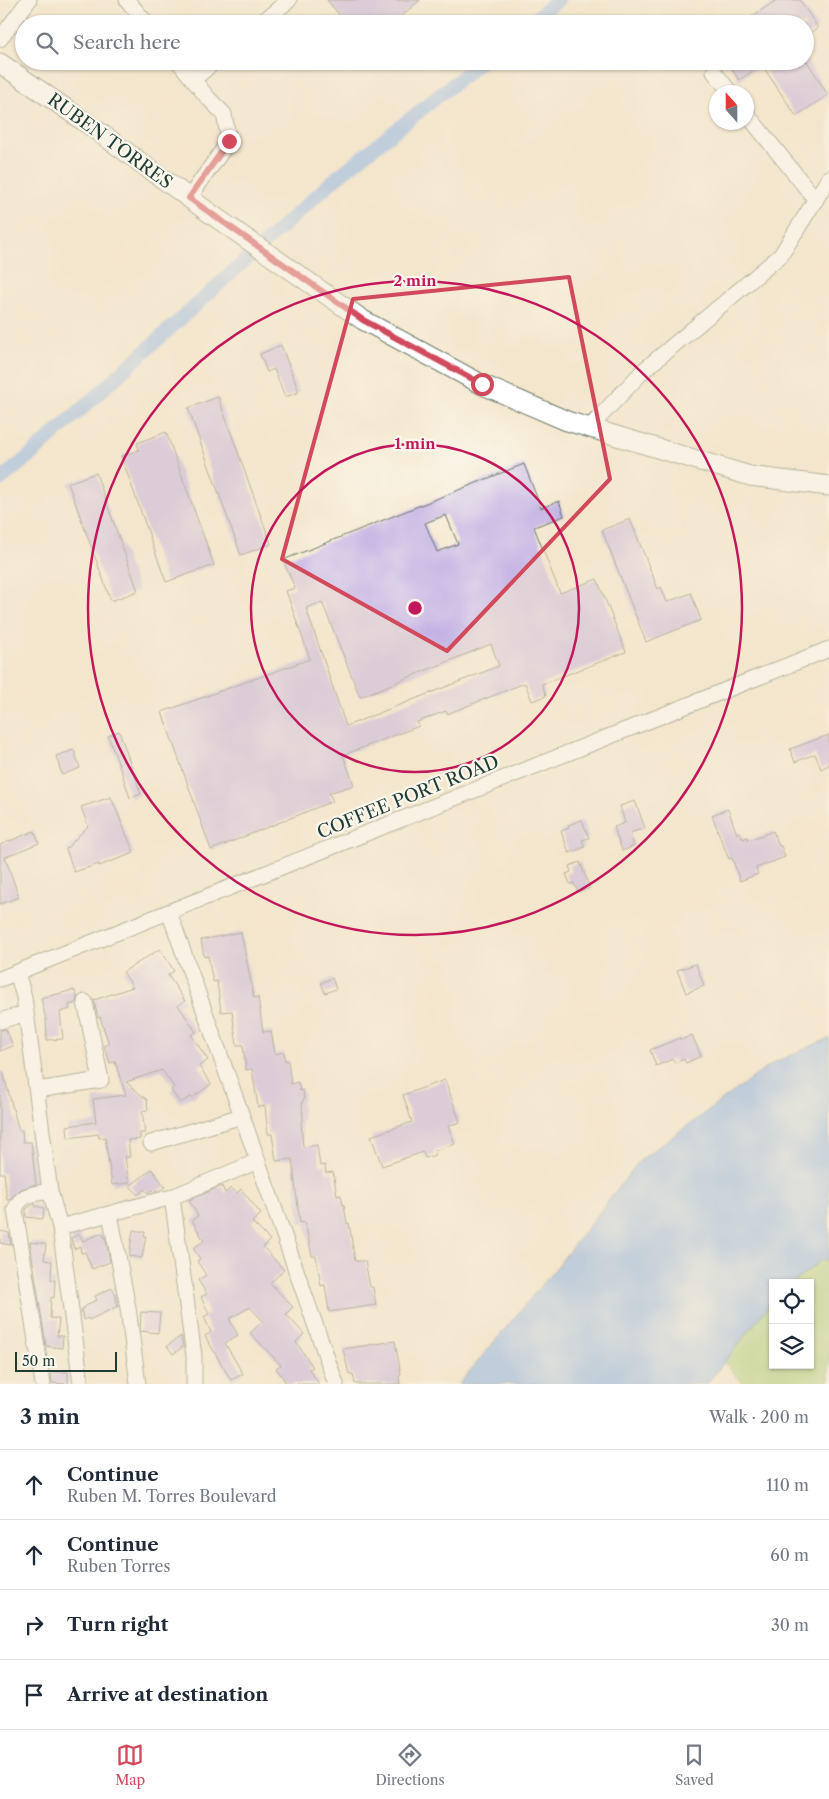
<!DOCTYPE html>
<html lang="en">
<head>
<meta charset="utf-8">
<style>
  :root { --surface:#fff; --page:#f2f2f3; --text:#1f2937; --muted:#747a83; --line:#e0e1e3; --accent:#d1495b }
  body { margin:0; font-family:"Libre Caslon Text",serif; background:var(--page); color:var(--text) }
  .controls { position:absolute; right:15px; bottom:15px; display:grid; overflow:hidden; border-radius:0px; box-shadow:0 1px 4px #0004 }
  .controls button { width:45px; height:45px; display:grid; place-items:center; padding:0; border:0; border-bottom:1px solid var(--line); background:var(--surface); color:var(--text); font:25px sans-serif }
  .compass { position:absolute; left:709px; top:85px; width:45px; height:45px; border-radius:50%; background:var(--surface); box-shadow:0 1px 4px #0004; rotate:339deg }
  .scale { position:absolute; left:15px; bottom:12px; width:102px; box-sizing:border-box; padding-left:5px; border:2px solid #1f3d34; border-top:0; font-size:14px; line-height:18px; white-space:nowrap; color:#1f3d34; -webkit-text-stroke:4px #fbf7ec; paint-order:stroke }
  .stop { position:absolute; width:15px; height:15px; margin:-11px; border:4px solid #d1495b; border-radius:50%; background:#fff }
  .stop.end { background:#d1495b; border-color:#fff; box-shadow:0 1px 5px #0008 }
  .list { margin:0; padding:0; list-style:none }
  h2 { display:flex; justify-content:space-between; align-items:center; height:65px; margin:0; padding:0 20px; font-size:21px }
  h2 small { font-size:16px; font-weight:400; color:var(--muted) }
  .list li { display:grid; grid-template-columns:32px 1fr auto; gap:15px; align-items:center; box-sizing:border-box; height:70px; padding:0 20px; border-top:1px solid var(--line) }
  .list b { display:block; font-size:19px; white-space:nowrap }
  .list p { margin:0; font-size:16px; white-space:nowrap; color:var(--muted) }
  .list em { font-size:16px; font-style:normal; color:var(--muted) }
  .icon { flex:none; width:28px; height:28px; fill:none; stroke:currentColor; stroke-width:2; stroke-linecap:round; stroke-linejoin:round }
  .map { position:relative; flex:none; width:829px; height:1384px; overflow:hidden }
  .search { position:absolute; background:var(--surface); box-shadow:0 1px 4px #0004; left:15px; right:15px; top:15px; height:55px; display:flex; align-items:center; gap:12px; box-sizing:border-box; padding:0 18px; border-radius:28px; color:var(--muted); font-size:19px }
  .sheet { height:345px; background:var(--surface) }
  nav { display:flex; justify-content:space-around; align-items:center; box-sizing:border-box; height:70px; border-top:1px solid var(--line); background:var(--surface); font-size:14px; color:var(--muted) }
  nav a { display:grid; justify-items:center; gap:2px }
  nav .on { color:var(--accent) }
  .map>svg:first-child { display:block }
</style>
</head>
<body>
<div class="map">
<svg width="829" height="1384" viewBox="0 0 829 1384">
  <rect width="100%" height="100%" fill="#fbf7ec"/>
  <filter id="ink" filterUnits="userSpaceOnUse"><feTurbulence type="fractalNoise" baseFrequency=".02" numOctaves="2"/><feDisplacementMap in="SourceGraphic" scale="10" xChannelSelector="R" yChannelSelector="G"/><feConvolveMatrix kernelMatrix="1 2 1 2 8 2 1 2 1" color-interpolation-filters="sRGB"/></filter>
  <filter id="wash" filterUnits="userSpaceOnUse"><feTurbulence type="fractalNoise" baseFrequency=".0096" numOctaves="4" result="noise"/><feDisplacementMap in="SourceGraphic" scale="20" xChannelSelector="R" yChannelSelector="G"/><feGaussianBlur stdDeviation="1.12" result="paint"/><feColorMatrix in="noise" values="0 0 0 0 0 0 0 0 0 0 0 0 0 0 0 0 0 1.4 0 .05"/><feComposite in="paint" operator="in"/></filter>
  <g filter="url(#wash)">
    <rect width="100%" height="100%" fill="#f4e6cc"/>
    <path fill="#a7cc76" stroke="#638455" d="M821,1260H829V1384H744L724,1362L773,1300V1365H810V1283H793Z"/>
    <path fill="#82b0ec" stroke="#507690" d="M829,1038V1260H821L793,1283H773V1300L707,1384H459L555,1269L639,1161L773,1063Z"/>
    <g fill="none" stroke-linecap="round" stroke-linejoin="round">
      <path stroke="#82b0ec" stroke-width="14" d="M528,24L558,0
        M0,480L33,453L336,178L482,61"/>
    </g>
    <g id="blocks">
      <path fill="#bfaee4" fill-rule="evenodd" d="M327,0H420L392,24H347Z
        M777,0H800L818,28L805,37V24H740Z
        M727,61H807L828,95L796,116L762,65L739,80Z
        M281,345L299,392L285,397L274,369L267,372L260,354Z
        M218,397L271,544L241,555L188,408Z
        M166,432L214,565L166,582L121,456L139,450L137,443Z
        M524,464L541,508L559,501L564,516L534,527L560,593L597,579L626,652L542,684L546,696L532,701L525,683L447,714L446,711L417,722L419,726L343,755L354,785L329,793L333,801L211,850L162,712L310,659L286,591L295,588L283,560ZM446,515L458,544L437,552L425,523ZM322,602L360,697L491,644L499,666L346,726L306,608Z
        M96,473L138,591L111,601L68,483Z
        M630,519L658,589L661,587L667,602L691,593L701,620L646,642L602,530Z
        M119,731L141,794L130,798L122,773L108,736Z
        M829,735V765L821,769L815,754L795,762L790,749Z
        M74,750L80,768L62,775L56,756Z
        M111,797L134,853L99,866V864L74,872L66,849L88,826L81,807Z
        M635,801L645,828L630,833L634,846L622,851L614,827L625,823L620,806Z
        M728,809L737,834L740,832L743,839L747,837L749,840L773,831L779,846H781L785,857L756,868L758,874L740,881L732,858L729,859L722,842L712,815Z
        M582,820L589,838L582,840L585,847L569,853L561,831L569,828L568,825Z
        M34,831L39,843L5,857L19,897L0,904V845Z
        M580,862L590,888L578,892L574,883L570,884L566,874L571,872L569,866Z
        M241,932L254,998L258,997L263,1032L271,1031L275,1054L284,1052L285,1061L288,1060L291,1084L298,1082L300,1091L303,1090L304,1100L302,1101L303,1121L301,1122L303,1147L317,1145L320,1166L325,1165L326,1173L333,1172L337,1196L341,1195L343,1205H344L347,1224L349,1223L355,1261H365L370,1287H373L376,1305L329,1312L325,1285L321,1286L316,1256H312L305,1222L300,1223L292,1159L276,1161L272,1134H268L265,1106L258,1107L252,1069L246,1070L243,1045H237L232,1011L221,1012L217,981L213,982L208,956L204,957L201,940Z
        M160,949L174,971L168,975L185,1001L178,1005L196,1032L191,1035L208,1060L199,1066L211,1084L192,1098L191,1097L180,1103L171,1090L174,1087L162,1070L126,1082L147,1100L148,1110L142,1111L145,1133H140V1139L128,1140L130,1157H125L129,1183L112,1185L105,1137L99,1138L98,1134L68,1138L67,1126L96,1122L93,1099L126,1095L115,1062L110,1063L104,1046L109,1044L100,1017L98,1018L94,1000L133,987L123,972Z
        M696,964L704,986L686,993L677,970Z
        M332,978L336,989L325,993L321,983Z
        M74,990V992H76L77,997L76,1003L69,1005L70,1009L60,1012L63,1039L47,1040L46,1020L41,998Z
        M6,1029L13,1046L0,1051V1030Z
        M692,1035L701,1056L686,1063L684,1059L675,1063L673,1059L656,1066L650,1050L680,1038L681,1040Z
        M0,1072H3L19,1131L22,1130L23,1142H31L36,1184L21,1189L9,1200H7L4,1173H0Z
        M445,1080L460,1122L448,1126L455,1144L434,1151L435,1155L425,1158L423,1152L382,1166L371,1136L412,1122L403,1095Z
        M152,1169L165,1187L161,1190L153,1192L152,1190L148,1193L144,1189L138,1195L130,1186Z
        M222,1186L225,1193L231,1188L237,1193L241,1189L261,1214L252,1222L270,1240L263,1247L284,1270L270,1283L293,1307L286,1314L304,1334L296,1342L313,1367L309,1369L319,1384H287L276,1368L281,1365L250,1333L263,1321L250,1307L229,1319L238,1335L225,1343L243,1374L231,1380L205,1336L211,1332L204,1317L209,1314L201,1297L207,1294L198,1280L206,1275L197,1261L200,1259L193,1248L204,1241L192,1220L198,1216L189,1200Z
        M35,1203V1206L44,1208L43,1219L26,1217V1209Z
        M133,1230L145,1232L144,1236H146L142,1258L129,1256Z
        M0,1231L9,1233L11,1245L0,1243Z
        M102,1233L106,1240L110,1262L92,1269L85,1252L81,1253L80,1246L74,1249L71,1238L79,1234L83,1241Z
        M30,1242L46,1244L44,1260L52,1261L51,1280H55L54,1298L51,1297L50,1318L59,1319L57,1336H63L62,1348L46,1346Z
        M112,1288L116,1296V1300L118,1306L89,1320L88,1318L84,1320L81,1310L90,1303L97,1300L95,1296Z
        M141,1312L160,1313L158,1333L140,1331Z
        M181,1336L183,1347L173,1354L167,1346Z
        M395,1341L401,1375L399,1376L400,1384H355L353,1374H349L343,1349Z
        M51,1372H68V1384L52,1383Z"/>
    </g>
  </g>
  <g filter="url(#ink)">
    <use href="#blocks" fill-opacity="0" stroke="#6a7869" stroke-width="1"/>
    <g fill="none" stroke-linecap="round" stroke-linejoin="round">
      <g stroke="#6a7869" stroke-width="17">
        <path id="minor" d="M127,0L147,24
          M260,24L289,0
          M0,39L29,0
          M178,61L208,98L224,114L229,141L189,198
          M714,72L730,92
          M193,80L215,61
          M746,113L816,200
          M589,428L644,370L781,255L829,178
          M17,972L24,997L50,1191L60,1227L81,1384
          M0,979L829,649
          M0,1021L26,1013
          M37,1090L101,1080L85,1002
          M242,1116L336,1384
          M151,1143L242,1116L169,912
          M172,1197L258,1161
          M110,1214L128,1308L138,1384
          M60,1227L172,1197L194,1356V1384
          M43,1384L15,1210C21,1193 35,1194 50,1191"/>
      </g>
      <g stroke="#6a7869" stroke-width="21">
        <path id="major" d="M0,63L88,124L211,214L363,320L481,384L567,421L750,476L829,486"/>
      </g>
      <use href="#minor" stroke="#fff" stroke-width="15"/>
      <use href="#major" stroke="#fff" stroke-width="19"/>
    </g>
  </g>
  <g fill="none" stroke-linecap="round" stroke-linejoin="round" filter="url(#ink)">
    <path stroke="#d1495b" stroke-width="6" d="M229,141L189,198L363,320L482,384"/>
  </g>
  <path d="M0 0H829V1384H0ZM569,277L610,479L447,651L282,559L353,299Z" fill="#f4e6cc" fill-opacity=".55" fill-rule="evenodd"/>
  <path fill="none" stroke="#d1495b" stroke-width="4" stroke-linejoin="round" d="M569,277L610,479L447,651L282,559L353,299Z"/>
  <g fill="none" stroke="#c2185b" stroke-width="2.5">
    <circle cx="415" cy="608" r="164"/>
    <circle cx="415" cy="608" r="327"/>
  </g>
  <g text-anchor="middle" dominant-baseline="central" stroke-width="4.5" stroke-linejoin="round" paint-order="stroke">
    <g font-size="18" fill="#1f3d34" stroke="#fbf7ec">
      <text transform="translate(110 141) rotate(36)">RUBEN TORRES</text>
      <text transform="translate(408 797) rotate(-22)">COFFEE PORT ROAD</text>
    </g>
  </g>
  <circle cx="415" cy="608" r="8" fill="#c2185b" stroke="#fbf7ec" stroke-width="2.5"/>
  <g font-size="15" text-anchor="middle" font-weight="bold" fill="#c2185b" stroke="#fbf7ec" stroke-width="4.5" stroke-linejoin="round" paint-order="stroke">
    <text x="415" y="286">2 min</text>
    <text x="415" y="449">1 min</text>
  </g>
</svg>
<div class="controls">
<button><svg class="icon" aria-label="locate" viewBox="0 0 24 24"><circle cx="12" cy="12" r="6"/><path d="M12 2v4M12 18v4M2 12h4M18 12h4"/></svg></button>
<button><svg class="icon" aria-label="layers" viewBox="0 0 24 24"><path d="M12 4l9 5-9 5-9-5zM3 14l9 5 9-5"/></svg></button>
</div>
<svg class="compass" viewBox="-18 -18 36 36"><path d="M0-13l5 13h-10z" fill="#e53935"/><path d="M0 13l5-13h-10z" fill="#747a83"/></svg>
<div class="scale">50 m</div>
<div class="stop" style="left:482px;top:384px"></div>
<div class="stop end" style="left:229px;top:141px"></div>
<div class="search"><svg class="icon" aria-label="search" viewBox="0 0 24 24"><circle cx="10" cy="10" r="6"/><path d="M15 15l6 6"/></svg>Search here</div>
</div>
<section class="sheet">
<h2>3 min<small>Walk · 200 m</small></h2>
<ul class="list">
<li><svg class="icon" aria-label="ahead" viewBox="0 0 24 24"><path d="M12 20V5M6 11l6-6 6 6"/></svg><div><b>Continue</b><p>Ruben M. Torres Boulevard</p></div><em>110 m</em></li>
<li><svg class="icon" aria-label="ahead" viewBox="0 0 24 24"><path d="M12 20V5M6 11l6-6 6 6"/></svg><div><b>Continue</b><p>Ruben Torres</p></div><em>60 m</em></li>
<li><svg class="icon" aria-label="right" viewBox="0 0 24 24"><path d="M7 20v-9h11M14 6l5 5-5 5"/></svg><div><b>Turn right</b></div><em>30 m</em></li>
<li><svg class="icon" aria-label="arrive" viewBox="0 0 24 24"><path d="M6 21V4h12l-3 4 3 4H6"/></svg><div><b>Arrive at destination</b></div></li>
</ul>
</section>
<nav>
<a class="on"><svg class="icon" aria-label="map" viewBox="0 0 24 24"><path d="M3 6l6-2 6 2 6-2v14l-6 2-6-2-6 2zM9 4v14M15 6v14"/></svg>Map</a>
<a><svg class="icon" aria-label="directions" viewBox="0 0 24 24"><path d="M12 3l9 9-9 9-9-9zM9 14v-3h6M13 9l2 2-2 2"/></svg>Directions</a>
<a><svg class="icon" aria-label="saved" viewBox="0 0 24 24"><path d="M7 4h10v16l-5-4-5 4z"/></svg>Saved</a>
</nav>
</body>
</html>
